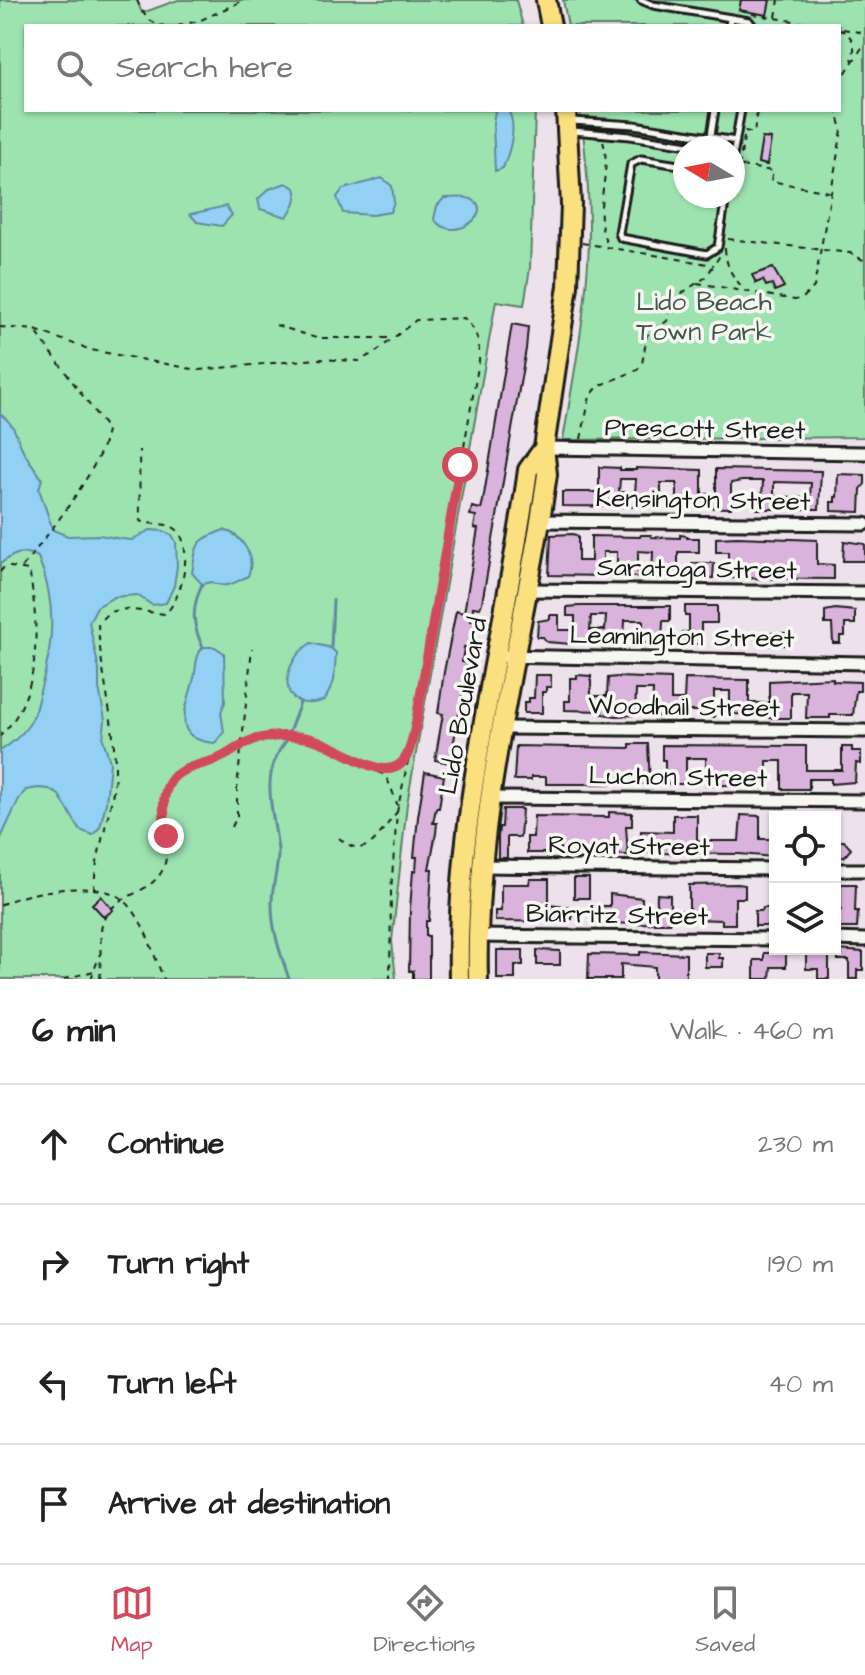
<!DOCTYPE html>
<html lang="en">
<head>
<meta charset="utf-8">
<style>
  :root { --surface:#fff; --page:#f2f2f2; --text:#222; --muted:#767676; --line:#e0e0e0; --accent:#d1495b }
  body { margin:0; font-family:"Architects Daughter",sans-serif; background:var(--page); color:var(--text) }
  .controls { position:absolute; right:24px; bottom:24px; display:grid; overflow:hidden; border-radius:0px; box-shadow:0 2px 6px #0004 }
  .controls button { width:72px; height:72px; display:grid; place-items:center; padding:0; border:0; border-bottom:2px solid var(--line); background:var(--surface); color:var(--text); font:40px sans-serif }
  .compass { position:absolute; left:673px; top:136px; width:72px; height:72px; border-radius:50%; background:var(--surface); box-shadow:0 2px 6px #0004; rotate:280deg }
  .stop { position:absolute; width:24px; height:24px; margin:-18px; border:6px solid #d1495b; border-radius:50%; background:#fff }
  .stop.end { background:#d1495b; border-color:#fff; box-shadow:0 2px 8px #0008 }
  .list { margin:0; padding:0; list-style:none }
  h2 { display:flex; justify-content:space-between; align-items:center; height:104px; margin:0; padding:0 32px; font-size:34px }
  h2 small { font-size:26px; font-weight:400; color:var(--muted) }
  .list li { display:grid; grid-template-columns:52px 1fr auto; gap:24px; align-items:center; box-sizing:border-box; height:120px; padding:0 32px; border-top:2px solid var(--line) }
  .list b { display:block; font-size:30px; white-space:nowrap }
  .list em { font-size:26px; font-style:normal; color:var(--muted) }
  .icon { flex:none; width:44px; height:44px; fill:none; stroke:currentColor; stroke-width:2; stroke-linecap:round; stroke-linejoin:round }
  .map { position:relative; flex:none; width:865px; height:979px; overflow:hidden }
  .search { position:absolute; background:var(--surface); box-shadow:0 2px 6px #0004; left:24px; right:24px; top:24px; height:88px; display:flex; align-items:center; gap:20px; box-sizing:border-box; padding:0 28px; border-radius:0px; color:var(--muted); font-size:30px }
  .sheet { height:584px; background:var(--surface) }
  nav { display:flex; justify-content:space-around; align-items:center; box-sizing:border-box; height:112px; border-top:2px solid var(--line); background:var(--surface); font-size:22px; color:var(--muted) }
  nav a { display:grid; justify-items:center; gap:4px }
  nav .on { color:var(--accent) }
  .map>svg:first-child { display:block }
</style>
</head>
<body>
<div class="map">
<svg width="865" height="979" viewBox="0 0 865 979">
  <rect width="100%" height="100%" fill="#ede2eb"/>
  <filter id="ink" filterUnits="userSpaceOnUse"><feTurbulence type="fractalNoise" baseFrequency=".0125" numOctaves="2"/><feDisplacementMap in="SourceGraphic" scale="16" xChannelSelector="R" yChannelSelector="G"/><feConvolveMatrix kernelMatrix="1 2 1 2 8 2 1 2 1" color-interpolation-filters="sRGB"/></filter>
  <g filter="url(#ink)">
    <path fill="#9ce3b0" stroke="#5c8066" stroke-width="2" fill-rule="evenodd" d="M0,0H137L142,13L178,0H516L523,26H26V110H535L530,268L524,305L496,301L407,804L392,941L396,979H0Z
      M563,0H865V437L563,440C573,381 584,323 588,263C591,216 587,157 580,110H839V26H568ZM685,148H733V196H685Z"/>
    <path fill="#92d1f3" stroke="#63899d" stroke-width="2" d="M495,110H508C518,127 510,151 503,168L495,171L493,123Z
      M382,178L392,186L394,202L390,212L372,215L343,213L337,197L343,189Z
      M286,183L295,188C299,199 293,207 287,217L260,209L258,199L269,189Z
      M444,198C453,198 463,196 471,199C497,211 453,246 434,219L437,206Z
      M226,206L232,215L222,226L197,222L190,214Z
      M0,414C17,426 15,436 24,452C29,461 36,469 42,479L39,489L53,530L68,536L99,535L122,539L132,540L150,530L163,531L172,535L176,542L177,566L174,586L166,603L152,605L137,595L114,597L97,607L89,622L99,670V688L105,720L103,739L110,762L106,803L100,827L93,835L80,830L59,795L49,789L39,788L26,790L19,799L0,840V751C11,744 20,737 28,726C35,717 37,703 40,691C54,645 57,602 38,557C23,549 13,554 0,564Z
      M224,530C243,535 256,558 248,576C235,582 226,590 212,582L202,584L192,573C197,545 193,541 224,530Z
      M311,643L331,648L336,653L334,681L325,700C276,717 279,662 311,643Z
      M203,647H215L224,653L225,702L221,712L224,732L215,743C170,740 186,710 193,682C197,670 194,657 203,647Z"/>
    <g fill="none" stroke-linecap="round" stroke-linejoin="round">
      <path stroke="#63899d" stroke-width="3" d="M202,584C192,607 191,624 203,647
        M331,648L333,600
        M289,732L300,703
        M286,741C258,776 274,811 278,850C279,868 271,887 272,906C272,931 281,955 289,979"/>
    </g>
    <path fill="#d9b3dc" stroke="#1c1c1c" stroke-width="2" fill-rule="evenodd" d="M741,0H770L767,15L739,10Z
      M762,138L771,139L767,165L758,163Z
      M773,268L784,287L775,291L772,284L766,286L763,280L756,283L752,275Z
      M512,324L528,327L526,349L482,603L480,608L473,607L471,620L476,621L475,632L470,648L464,647L462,662L468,663L450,763L435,760L443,714L438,713L444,672L456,611L464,613L478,529L474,528L476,516L470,515L472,507L481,509L483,501Z
      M599,467L620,468V470H636V468L702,470V494H716V469L821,471L819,509H757V496H762L763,481H742L731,483V508L677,507V483H661V507L562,506V492H599ZM620,479H636L635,493L619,492ZM774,482L811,483L810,498L774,496Z
      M838,474L865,475V484L861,489L860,512L831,511V502H835V497H837Z
      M573,534L578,536V561H591V536L640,537L641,535H651V537L680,538V535L687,536V538H699V552H678V577H652L653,552L638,551V577L617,576V552H603V576L549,575L551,535Z
      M737,537L817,540V564L834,565V579L728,578V552H716V538Z
      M844,541L865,544V561H843Z
      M692,563H714L713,578L692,577Z
      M579,606H670V621H663L662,643H643V620H625L624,643L571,644L547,642L543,637H537L538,621L550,619V615H559V630H575V616H567V607ZM591,616H606L605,630H590Z
      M685,606H717V623H701V644H681L682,632H689V616H685Z
      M835,609L855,611V624H845V636H840V643H833L832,624H825V611Z
      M717,632L743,633V644H717Z
      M759,633H786L785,645H759Z
      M535,675H551V687H546V692H542V713H524V702H529V698H534Z
      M577,675L591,676V696H607L608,678L617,677L671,679V700H684L685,679L749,680V703H769V681L833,678V681L860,682V691H856L853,715H830V718H806L807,692H791V718H769V715L730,714V691H714V717H702L700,711H678L676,717L656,716V711H652L653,690H636L635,715L616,716L602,714V711L565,710V701H570V678H577Z
      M630,744H648L650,784H546V777H531V780H514L516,746L630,748Z
      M662,745L806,746V770H842V747H852V751H861V764L856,763L855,782L831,784V779H809V789H782V761H767V783L706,786V758H686V772H691L690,784H665V760H662Z
      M425,772L444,776L439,808H436L433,823H437L436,833L429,869H432L429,921H426V936H429V979H413V971H409L410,909L413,871H416L417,857H414L418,817Z
      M503,809H522L520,837H507V858H498V837L499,827H502Z
      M609,812L632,813V826H626L628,855L597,854V850H568V853H560V848H546V853H527V837H533L534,816L609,817Z
      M673,815H697V839L699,841H739L741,815L760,816V839H775V857L739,854L643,853V848L640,847L641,831L673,832Z
      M835,841H844L851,849L844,857H835Z
      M574,878H589V898H574Z
      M530,879H549V905L572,908V919H563V922L495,921V911H501V884H529Z
      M738,884L745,885V898H735V924H722V920L689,919H670V923H656L657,894L670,895V910L689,911V885Z
      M841,884H856L855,911H858L857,928H835V910H841Z
      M610,894L642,898V906L656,923L595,924V913H591V906H610Z
      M101,896L113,910L104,917L92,904Z
      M763,908H775V926H755V911H762Z
      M497,950H523V965H515V979H497Z
      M537,950L560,951V965H537Z
      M838,950L863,952V970H857V979H849V960H838Z
      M640,952L686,954V979H655V967L621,964V979H588L589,954L640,955Z
      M705,953H719V958H723V967H705Z
      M764,953H786V967H771L770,979H754V960H764Z
      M806,953L829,954V979H818V969H806Z"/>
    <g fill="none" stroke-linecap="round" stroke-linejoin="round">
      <g stroke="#1c1c1c" stroke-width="11">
        <path id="service" d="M641,0L653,5L749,21L753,26
          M729,26L730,18
          M572,121L634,125L736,141
          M573,131L630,136L709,148
          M709,148L715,110
          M733,156L741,110
          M685,166L641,159L631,164L619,233L621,238L707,254L718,247L726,196"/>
      </g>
      <g stroke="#1c1c1c" stroke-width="17">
        <path id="minor" d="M544,448L865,453
          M540,521L865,524
          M528,590L865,593
          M497,656L865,663
          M503,728L865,731
          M491,798L865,801
          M482,866L775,869
          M835,870H865
          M475,936L775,939
          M835,939L865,940"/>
      </g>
      <g stroke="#1c1c1c" stroke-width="24">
        <path id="trunk" d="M546,0L551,26
          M459,979C455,808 505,639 528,470L544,448
          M478,979C474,825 514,672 540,521L547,474L544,448L568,286L571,204L566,110"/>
      </g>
      <path stroke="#1c1c1c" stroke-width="2" stroke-dasharray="6 6" stroke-linecap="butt" d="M137,0C142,13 149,24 164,26
        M752,14L822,26
        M776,17L779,0
        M178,26L201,20L244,0
        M839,29C853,36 857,44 852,60
        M843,29L865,33
        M839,83L865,43
        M603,141C613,178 589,212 609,247
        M741,166L773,171L771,181L829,192
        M733,202L745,131L754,133L757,110
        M728,239L850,253L865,261
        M582,243L714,265
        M725,248C726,267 732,277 746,291
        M697,283L795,300L803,298L814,287L842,130L837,110
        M276,325L316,338H390
        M0,327L35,330L91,350L198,370L317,359L359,361L376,352L416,320L464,318C477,330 480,343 479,361L415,728L397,812L391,891L390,979
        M581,439L590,396L599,386L637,370L642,364L647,335L667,321L673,304L679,295L706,277L721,254
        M22,567C45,539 105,463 107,429L37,333
        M0,572L5,566L29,570C39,624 43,695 0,736
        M376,768H394L408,755
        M232,827L237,816V787L252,648
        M339,838C368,863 378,834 397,812
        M94,890C95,849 114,811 115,770C115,720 100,672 98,623L109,612L126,609L165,614C182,599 194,548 177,530C168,521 151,526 140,521L139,450
        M0,905C27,891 101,878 125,901C145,920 153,955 164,979
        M64,979L94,971
        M91,979L100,954
        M100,979C102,964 98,929 104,919C118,890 161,895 166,858C170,834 155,802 170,780C180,767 200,767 214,761C228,755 241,742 257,739C295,731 329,742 361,760C369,765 380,770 386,778C391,785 394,797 398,806"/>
      <use href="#service" stroke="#f6f6f2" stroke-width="5"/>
      <use href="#minor" stroke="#f6f6f2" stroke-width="11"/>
      <use href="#trunk" stroke="#fbe080" stroke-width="18"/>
    </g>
  </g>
  <g fill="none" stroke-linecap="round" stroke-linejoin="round" filter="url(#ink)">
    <path stroke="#d1495b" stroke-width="10" d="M166,836C165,819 160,797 170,782C180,765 208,765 224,756C235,750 245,741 257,739C274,735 296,735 312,739C333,744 369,770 386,769C408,769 411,745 415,728L460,465"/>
  </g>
  <g text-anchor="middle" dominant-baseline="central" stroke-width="7" stroke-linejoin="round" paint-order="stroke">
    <g font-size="26" fill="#425848" stroke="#f6f6f2">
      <text x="704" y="302">Lido Beach<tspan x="704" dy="30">Town Park</tspan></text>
    </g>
    <g font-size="26" fill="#1c1c1c" stroke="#f6f6f2">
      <text transform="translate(705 429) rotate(1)">Prescott Street</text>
      <text transform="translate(703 500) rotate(1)">Kensington Street</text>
      <text transform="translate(697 569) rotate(1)">Saratoga Street</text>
      <text transform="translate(682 637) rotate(1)">Leamington Street</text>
      <text transform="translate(463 706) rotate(-80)">Lido Boulevard</text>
      <text transform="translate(684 707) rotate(1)">Woodhail Street</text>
      <text transform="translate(678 777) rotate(1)">Luchon Street</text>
      <text transform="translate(629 846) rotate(1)">Royat Street</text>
      <text transform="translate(617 915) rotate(1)">Biarritz Street</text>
    </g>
  </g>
</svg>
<div class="controls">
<button><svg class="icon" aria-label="locate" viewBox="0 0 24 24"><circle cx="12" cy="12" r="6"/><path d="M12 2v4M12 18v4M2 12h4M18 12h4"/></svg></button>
<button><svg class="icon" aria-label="layers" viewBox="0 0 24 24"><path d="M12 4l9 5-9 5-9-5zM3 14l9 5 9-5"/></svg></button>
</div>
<svg class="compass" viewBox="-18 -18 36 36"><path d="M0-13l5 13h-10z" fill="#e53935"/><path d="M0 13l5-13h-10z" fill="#767676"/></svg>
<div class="stop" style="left:460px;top:465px"></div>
<div class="stop end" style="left:166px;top:836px"></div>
<div class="search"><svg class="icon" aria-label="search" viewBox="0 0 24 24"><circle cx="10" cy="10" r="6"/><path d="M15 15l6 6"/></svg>Search here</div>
</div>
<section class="sheet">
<h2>6 min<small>Walk · 460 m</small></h2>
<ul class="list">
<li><svg class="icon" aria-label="ahead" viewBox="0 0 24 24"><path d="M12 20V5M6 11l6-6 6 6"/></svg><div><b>Continue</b></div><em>230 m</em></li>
<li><svg class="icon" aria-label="right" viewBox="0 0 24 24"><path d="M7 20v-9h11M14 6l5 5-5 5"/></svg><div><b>Turn right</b></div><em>190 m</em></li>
<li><svg class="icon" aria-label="left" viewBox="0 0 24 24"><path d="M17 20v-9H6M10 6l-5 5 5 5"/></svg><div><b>Turn left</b></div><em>40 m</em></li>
<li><svg class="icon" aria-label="arrive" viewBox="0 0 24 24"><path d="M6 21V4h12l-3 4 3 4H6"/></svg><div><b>Arrive at destination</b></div></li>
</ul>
</section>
<nav>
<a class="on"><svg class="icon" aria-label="map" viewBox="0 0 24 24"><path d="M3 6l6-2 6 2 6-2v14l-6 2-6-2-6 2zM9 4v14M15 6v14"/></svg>Map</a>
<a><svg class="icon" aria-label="directions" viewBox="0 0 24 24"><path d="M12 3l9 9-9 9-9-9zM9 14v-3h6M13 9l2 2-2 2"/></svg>Directions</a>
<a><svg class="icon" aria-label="saved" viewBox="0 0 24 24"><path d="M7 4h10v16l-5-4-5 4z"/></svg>Saved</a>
</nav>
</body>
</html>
